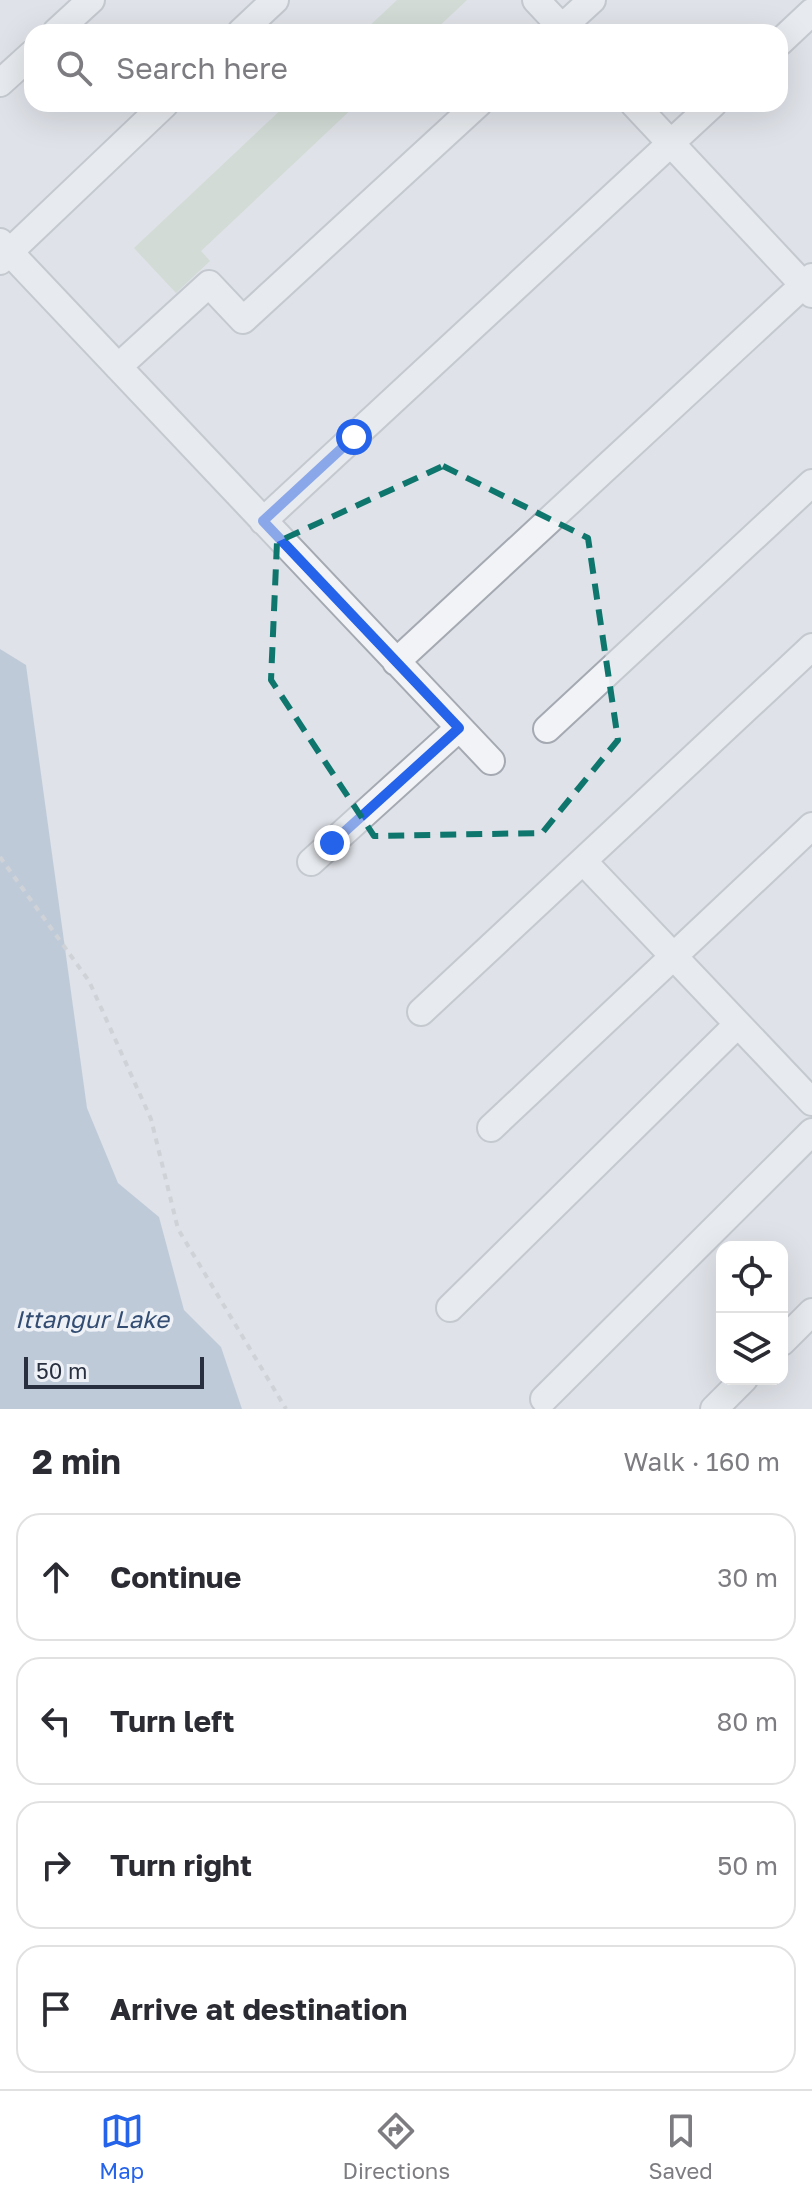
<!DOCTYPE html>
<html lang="en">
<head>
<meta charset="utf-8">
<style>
  :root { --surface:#fff; --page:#f7f7f7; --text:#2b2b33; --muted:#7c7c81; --line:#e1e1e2; --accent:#2563eb }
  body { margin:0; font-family:"Golos Text",sans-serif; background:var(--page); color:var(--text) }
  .controls { position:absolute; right:24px; bottom:24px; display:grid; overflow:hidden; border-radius:16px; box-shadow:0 8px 32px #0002 }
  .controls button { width:72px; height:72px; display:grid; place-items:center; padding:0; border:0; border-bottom:2px solid var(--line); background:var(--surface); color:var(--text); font:40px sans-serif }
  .scale { position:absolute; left:24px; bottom:20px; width:180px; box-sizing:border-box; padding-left:8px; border:4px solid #282f3f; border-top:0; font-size:22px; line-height:28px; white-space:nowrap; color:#282f3f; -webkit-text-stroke:6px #eef1f6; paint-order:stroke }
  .stop { position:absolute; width:24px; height:24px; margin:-18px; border:6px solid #2563eb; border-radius:50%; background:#fff }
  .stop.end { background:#2563eb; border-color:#fff; box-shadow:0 2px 8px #0008 }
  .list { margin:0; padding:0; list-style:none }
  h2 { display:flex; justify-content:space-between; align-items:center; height:104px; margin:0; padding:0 32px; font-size:34px }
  h2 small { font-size:26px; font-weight:400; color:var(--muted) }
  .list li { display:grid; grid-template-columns:52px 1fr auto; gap:24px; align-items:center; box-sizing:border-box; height:128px; margin:0 16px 16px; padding:0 16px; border:2px solid var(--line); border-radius:24px }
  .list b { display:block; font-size:30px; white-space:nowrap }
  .list em { font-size:26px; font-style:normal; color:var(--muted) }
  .icon { flex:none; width:44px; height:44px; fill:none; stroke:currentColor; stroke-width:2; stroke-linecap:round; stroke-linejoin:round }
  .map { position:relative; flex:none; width:812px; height:1409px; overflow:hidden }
  .search { position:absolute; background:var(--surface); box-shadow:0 8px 32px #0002; left:24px; right:24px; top:24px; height:88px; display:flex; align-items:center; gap:20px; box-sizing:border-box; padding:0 28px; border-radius:24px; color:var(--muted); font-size:30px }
  .sheet { height:680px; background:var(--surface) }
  nav { display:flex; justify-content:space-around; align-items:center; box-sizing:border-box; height:112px; border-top:2px solid var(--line); background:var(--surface); font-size:22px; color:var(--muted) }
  nav a { display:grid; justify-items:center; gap:4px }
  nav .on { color:var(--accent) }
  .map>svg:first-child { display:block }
</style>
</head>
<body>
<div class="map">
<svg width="812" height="1409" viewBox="0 0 812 1409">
  <rect width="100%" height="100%" fill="#dfe2e8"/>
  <path fill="#c4d2c0" d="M397,0H467L433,32H363Z
    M287,104H357L201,251L210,261L176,293L134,248Z"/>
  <path fill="#9aaec8" d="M0,649L26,665L87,1108L118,1183L159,1217L184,1310L221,1347L242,1409H0Z"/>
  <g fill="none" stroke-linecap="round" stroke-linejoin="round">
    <g stroke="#a4a9b2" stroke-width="30">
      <path id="street" d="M536,0L566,32
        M56,32L91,0
        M241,32L275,0
        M557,32L592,0
        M780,42L812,12
        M0,83L32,54
        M634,104L812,294
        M0,242L491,761
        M0,261L165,104
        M118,367L209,284L243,320L478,104
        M263,521L713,104
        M396,662L812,277
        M547,729L812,483
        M583,861L812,1102
        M311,862L459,728
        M421,1012L812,647
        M491,1128L812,826
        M450,1308L737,1025
        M782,1342L812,1312
        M544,1399L812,1132
        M714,1409L744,1379"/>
    </g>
    <path stroke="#bdc0c6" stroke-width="4" stroke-dasharray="6 6" stroke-linecap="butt" d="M0,857L89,981L151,1119L178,1229L286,1409"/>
    <use href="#street" stroke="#f1f3f6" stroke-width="26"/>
  </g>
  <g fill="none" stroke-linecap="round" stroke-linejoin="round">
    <path stroke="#2563eb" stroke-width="10" d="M332,843L459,728L263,521L354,437"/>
  </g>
  <path d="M0 0H812V1409H0ZM443,466L588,538L618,740L542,833L374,836L271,680L277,542Z" fill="#dfe2e8" fill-opacity=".55" fill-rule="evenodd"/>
  <path fill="none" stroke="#0f766e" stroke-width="6" stroke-dasharray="16 10" stroke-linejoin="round" d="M443,466L588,538L618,740L542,833L374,836L271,680L277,542Z"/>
  <g text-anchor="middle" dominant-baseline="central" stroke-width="7" stroke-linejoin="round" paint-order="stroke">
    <g font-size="24" font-style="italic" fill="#324c72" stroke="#eef1f6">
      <text x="92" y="1318">Ittangur Lake</text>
    </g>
  </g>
</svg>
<div class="controls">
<button><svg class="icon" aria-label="locate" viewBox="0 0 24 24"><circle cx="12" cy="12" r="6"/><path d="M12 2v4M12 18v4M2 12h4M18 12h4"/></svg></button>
<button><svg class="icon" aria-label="layers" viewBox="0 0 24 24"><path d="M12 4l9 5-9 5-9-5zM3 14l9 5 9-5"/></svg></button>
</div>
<div class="scale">50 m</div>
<div class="stop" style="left:354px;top:437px"></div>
<div class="stop end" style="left:332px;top:843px"></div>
<div class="search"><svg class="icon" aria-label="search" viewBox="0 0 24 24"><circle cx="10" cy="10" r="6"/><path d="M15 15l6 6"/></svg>Search here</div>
</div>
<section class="sheet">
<h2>2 min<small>Walk · 160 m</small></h2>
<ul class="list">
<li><svg class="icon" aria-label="ahead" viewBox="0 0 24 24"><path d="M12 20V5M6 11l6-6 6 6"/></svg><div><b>Continue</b></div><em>30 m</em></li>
<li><svg class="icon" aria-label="left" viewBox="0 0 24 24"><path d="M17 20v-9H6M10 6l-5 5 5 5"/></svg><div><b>Turn left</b></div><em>80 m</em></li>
<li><svg class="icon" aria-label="right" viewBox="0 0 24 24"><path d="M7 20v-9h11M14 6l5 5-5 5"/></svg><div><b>Turn right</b></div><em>50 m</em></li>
<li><svg class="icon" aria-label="arrive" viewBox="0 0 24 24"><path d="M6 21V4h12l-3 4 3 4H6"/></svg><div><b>Arrive at destination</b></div></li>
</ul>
</section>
<nav>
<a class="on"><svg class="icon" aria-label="map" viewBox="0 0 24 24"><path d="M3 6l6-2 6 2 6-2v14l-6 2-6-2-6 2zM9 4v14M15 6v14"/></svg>Map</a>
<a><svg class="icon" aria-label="directions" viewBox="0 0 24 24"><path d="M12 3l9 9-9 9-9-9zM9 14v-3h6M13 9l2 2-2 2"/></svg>Directions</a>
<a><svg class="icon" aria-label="saved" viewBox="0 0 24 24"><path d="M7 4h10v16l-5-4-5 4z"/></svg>Saved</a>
</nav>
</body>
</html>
